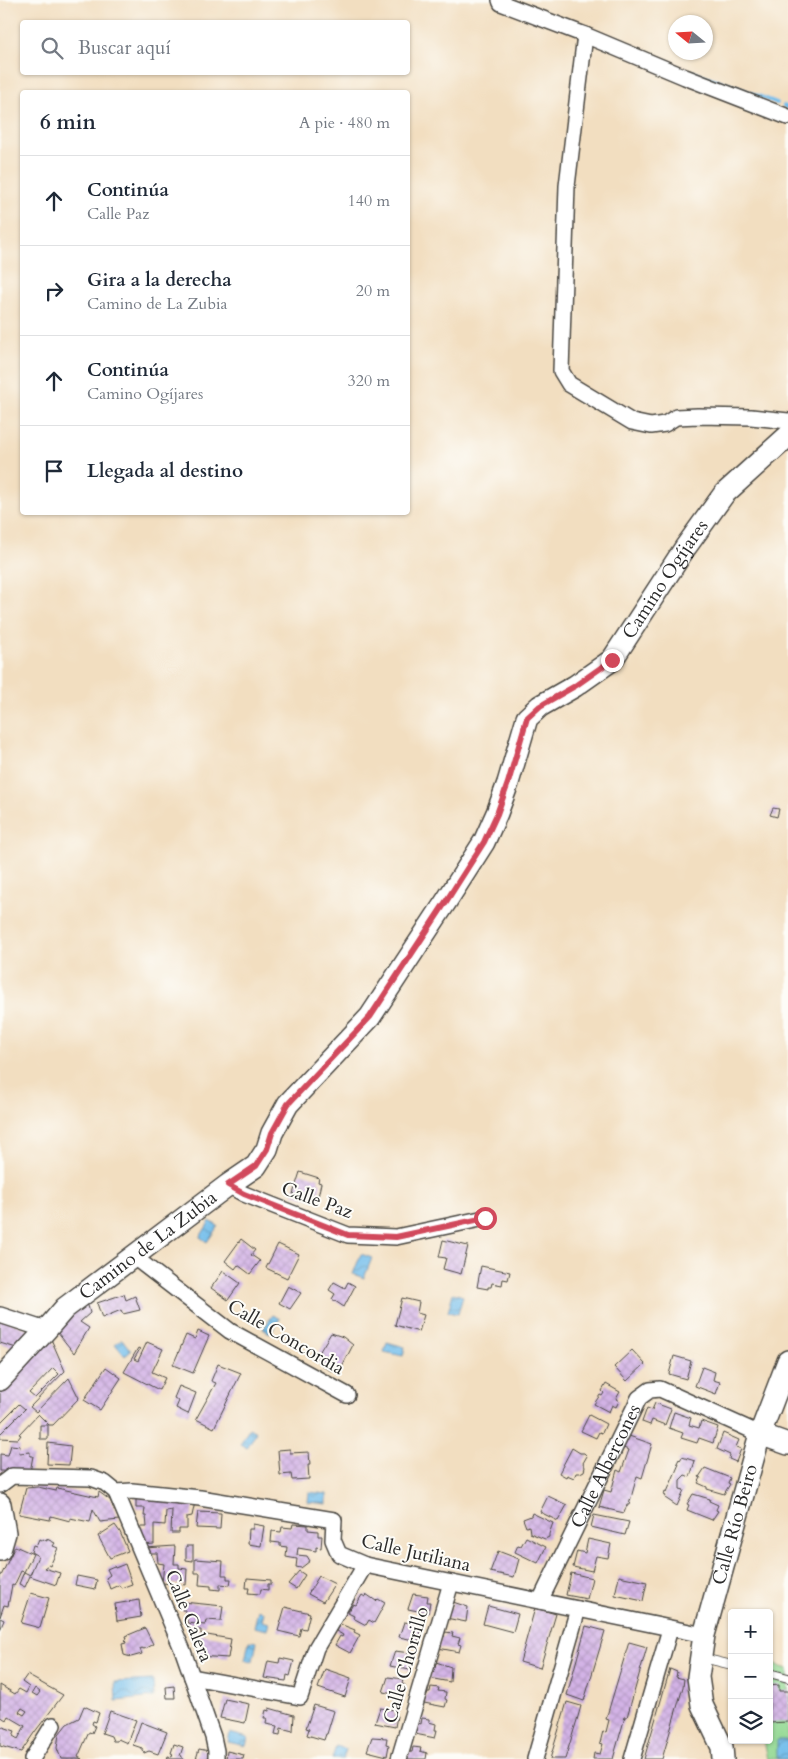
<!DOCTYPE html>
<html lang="es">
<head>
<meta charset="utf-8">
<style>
  :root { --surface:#fff; --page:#f2f2f3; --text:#1f2937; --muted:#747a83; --line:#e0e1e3 }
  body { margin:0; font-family:Cardo,serif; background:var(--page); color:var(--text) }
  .controls { position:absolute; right:15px; bottom:15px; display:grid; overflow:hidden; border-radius:5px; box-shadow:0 1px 4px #0004 }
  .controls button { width:45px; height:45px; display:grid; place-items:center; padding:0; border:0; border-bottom:1px solid var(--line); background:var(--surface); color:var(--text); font:25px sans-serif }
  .compass { position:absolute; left:668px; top:15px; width:45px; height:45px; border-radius:50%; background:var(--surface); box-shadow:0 1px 4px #0004; rotate:288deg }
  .stop { position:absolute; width:15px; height:15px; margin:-11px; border:4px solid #d1495b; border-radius:50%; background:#fff }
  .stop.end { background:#d1495b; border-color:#fff; box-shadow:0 1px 5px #0008 }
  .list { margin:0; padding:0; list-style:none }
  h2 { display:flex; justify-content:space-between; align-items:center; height:65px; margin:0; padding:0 20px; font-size:21px }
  h2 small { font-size:16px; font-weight:400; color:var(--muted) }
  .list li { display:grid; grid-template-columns:32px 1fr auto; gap:15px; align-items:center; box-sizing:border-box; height:90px; padding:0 20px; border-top:1px solid var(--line) }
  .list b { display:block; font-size:19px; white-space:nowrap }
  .list p { margin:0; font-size:16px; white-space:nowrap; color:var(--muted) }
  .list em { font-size:16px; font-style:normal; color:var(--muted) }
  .icon { flex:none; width:28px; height:28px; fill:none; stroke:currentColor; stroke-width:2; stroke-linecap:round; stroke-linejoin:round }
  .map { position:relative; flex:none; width:788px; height:1759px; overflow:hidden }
  .search { position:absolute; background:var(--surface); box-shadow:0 1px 4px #0004; left:20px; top:20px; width:390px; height:55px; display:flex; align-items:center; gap:12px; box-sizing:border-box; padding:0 18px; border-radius:5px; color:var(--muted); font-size:19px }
  .panel { position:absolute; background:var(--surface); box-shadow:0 1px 4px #0004; left:20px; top:90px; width:390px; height:425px; border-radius:5px }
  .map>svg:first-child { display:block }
</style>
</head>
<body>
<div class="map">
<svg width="788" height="1759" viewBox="0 0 788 1759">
  <defs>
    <pattern id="water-waves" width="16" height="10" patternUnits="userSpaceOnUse" patternTransform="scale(1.25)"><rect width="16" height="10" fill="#72bdeb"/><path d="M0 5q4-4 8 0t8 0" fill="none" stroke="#5e9abf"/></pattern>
    <pattern id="building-cross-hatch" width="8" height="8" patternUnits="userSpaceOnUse" patternTransform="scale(1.25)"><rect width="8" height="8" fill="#d3b3e6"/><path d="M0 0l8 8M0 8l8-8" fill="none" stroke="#b59ac5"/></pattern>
  </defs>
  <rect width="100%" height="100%" fill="#fdfcf7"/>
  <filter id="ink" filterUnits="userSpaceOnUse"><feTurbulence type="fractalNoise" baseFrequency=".02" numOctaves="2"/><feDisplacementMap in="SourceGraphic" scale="10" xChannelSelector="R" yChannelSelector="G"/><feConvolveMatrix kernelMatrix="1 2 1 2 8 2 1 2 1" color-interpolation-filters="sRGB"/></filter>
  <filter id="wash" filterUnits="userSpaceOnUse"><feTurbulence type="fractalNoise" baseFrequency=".0096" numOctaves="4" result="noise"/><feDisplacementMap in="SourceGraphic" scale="20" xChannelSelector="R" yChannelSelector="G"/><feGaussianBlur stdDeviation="1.12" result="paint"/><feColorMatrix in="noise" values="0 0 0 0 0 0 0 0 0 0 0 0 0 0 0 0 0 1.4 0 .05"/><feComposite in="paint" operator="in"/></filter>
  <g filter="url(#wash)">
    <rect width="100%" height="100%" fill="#f2dec0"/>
    <path fill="#92d892" stroke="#5e825e" d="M769,1659L781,1667L788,1669V1759H767L763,1740H769Z"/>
    <path fill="url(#water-waves)" stroke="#4e748b" d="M210,1221L218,1226L207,1242L200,1237Z
      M361,1254L372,1258L364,1278L353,1274Z
      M453,1293L463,1296L458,1314L448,1312Z
      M273,1315L280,1319L270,1333L263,1329Z
      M122,1339L131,1351L125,1356L115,1344Z
      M387,1342L405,1347L403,1356L384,1352Z
      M249,1428L256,1432L247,1448L240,1444Z
      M309,1492L327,1494V1504L308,1502Z
      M258,1610L264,1612L262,1621L269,1623L267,1630L254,1627Z
      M249,1641L257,1642L253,1661L245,1660Z
      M153,1680L154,1697L116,1701L115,1682Z
      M230,1733L248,1738L246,1746L228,1742Z
      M777,1740H788V1759H777Z
      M336,1746L346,1749L343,1759H332Z"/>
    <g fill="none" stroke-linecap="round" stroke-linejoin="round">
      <path stroke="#72bdeb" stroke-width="4" d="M692,72L722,82L777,103
        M784,106L788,108"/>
    </g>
    <g id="blocks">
      <path fill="url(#building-cross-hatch)" fill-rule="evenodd" d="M773,808L779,809L777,817L770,815Z
        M300,1172L319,1178L318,1182L321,1183L318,1197L312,1196L311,1199L293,1194Z
        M241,1239L255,1250L251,1255L260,1261L250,1274L238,1265L235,1269L225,1261Z
        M443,1240L468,1246L461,1274L443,1269L446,1258L439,1257Z
        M278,1244L299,1254L287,1278L266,1268Z
        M481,1266L510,1272L508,1280L503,1279L502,1285L492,1283L491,1287H488V1289L477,1287Z
        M223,1271L240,1283L228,1300L211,1288Z
        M334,1282L345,1288L348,1282L355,1286L344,1307L332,1299L335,1294L329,1290Z
        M288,1286L301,1293L290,1309L279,1303Z
        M124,1294L126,1300L135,1296L140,1310L123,1314L121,1310L102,1318L97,1303Z
        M86,1298L90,1313L80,1322L89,1328L74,1353L57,1332Z
        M402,1298L419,1302L417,1313L424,1315L419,1332L395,1325Z
        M0,1318L32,1331L20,1349L0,1343Z
        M198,1331L209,1336L193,1373L173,1365L186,1335L195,1339Z
        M331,1333L343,1337L353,1345L339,1372L334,1369L333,1371L327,1369L315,1359Z
        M51,1339L65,1371L30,1407L36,1412L69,1378L79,1398L53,1425H49L38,1414L19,1434L21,1435L18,1439L0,1438V1432L1,1433L25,1409L19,1404L0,1423V1393ZM53,1368L59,1374L35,1398L29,1393Z
        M147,1342L163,1349L152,1372L165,1378L159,1390L124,1372L138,1348L140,1349L134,1359L138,1361Z
        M632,1350L645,1364L627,1381L614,1367Z
        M674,1356L691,1361L686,1379L669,1374Z
        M218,1364L241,1373L214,1428L196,1419L216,1383L211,1381Z
        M106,1367L121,1378L100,1410L84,1400Z
        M702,1367L715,1372L713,1380L720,1382L716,1394L695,1386Z
        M606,1384L620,1392L616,1399L619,1401L616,1407L612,1405L609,1412L594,1404L600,1395L602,1396L604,1393L602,1391Z
        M179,1386L196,1393L188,1414L176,1408L179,1401L174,1398Z
        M655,1403L671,1409L665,1425L652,1420L650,1425L642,1422L647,1408L652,1410Z
        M674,1412L691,1418L689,1425L699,1428L701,1421L718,1427L713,1443L699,1438L697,1443L681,1438L683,1433L669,1428Z
        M589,1415L606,1424L602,1433L599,1432L596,1438L581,1431Z
        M40,1425H48V1439H40Z
        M723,1433L739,1440L736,1447L741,1449L736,1462L729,1459L730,1455L717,1449Z
        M629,1436L652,1444L642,1478L637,1476L629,1505H627L624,1513L599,1507L604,1490L611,1492L617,1470L621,1472L629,1450L623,1448Z
        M48,1443L71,1446L69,1465L47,1464Z
        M11,1445L20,1446L19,1453L30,1452V1456H33L30,1472L0,1471V1454L8,1455Z
        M572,1448L580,1453H584L587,1456L583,1463L585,1467L584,1471L580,1473H576L574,1478L567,1475L566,1477L559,1473Z
        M290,1449V1453L309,1452L310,1465H308L309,1479L292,1480L291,1474L280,1475L278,1450Z
        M682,1457L695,1461L690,1477L685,1475L680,1480V1489L684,1490L677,1506L665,1498L666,1496L664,1495L665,1491L667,1492L679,1464L677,1463L679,1459L680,1460Z
        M705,1468L730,1478L728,1483L730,1484L724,1494L707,1489V1487L698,1483L701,1478L699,1477Z
        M38,1487L56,1491L57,1488L98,1497L99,1492L110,1500L119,1520L100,1522L93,1509L90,1522L70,1518V1521L51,1516L50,1520L19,1514L26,1488Z
        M693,1494L710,1499L709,1501L718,1505L716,1510L718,1511L712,1520L687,1510L689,1505L687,1504Z
        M548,1496L567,1505L558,1521L540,1512Z
        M136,1497L195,1502L192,1516L187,1517V1529H179V1533H171L172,1510L166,1511L165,1525L154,1524V1544L142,1545L135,1527H147L146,1516H144L145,1508H136Z
        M198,1512L221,1513L220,1529L196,1528Z
        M532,1513L553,1523L549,1534V1537L545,1539L530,1533L529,1526L526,1527L523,1519L531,1516Z
        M594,1515L629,1522L625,1535L591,1527Z
        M253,1524L264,1526L261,1546L248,1544L249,1529H253Z
        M293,1524L308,1525V1530L318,1531V1536H322L321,1548L316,1547V1551L298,1548L297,1555L307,1556L310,1561L301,1568L296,1567L297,1559L286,1557L287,1547L280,1546V1543L271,1542L272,1531L281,1532L282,1527L292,1528Z
        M115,1525L120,1532L128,1551L110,1558L98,1536Z
        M526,1537L546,1547L538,1563L515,1552L518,1545L521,1546Z
        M39,1539L43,1541V1539L47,1541V1539L55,1543L53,1546L58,1548L50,1566L48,1565L44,1568L60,1573L56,1585L30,1576L25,1587L19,1584L24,1572L30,1575L38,1556L31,1552L33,1545L36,1546Z
        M588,1539L611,1544L608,1558L596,1556L592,1571L573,1567L577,1551L585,1553Z
        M15,1546L33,1554L24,1572L21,1571L14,1586L12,1585L8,1606L4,1605L0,1617V1576H1Z
        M175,1546L174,1564H179V1568L187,1569L186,1585L162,1583L164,1564L158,1563L157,1553H147L145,1548Z
        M186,1546H193V1561L186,1560Z
        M498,1551L519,1559L514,1577L490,1572Z
        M195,1559L223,1561L222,1575H227V1579H231L230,1585L220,1584V1590L211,1589V1586L199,1585L200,1573H195Z
        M125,1564L132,1584L121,1588L119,1585L110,1589L106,1578L110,1575L107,1569L114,1566L115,1568Z
        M299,1571L305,1575L296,1589L288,1584Z
        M571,1573L592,1578L587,1599L566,1595Z
        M77,1576L97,1580L95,1589L75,1585Z
        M319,1576L335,1584L323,1602L308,1594Z
        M619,1576L647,1582L643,1601L615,1595Z
        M247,1578L271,1580V1584H268V1590L261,1589L260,1594L248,1593L249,1588H246Z
        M31,1593L49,1598L40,1628L21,1623Z
        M366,1594L376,1601L378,1599L385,1603L374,1623L369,1620L366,1625L353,1618L354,1616L348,1613L353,1604L356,1605L362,1595L365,1597Z
        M413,1594L428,1596L427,1602H430L428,1613L408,1609Z
        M139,1600L141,1617L117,1621L115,1604Z
        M183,1602L223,1606L221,1621L206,1620L205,1625L187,1623V1617H185V1610H182Z
        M453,1602L468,1607L466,1622L446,1618L448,1607L452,1608Z
        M488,1606L518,1614L513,1632L483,1624Z
        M285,1607L310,1613L306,1629L301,1628L299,1636L278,1631Z
        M535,1608L556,1614L540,1668L520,1662Z
        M0,1618L4,1620L0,1630Z
        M404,1622L419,1624L418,1629L421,1630L419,1641L399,1637Z
        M340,1624L355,1630L354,1632L360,1635L350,1653L335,1645L340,1636L342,1637L343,1635L336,1631Z
        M586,1626L605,1631L584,1701L567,1695Z
        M145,1628L153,1644L144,1649L142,1648L140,1649L142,1654L131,1657L124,1655L122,1644L126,1643L125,1640L127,1639L126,1636Z
        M196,1630H201V1634L231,1639L228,1658L198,1656L200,1643L195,1642Z
        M445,1632L453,1633L452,1636L460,1638L458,1644L461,1645L459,1652L438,1648L441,1637H444Z
        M629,1642L647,1647L627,1717H625L613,1759H593L594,1753L600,1754L603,1744L600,1743L603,1731L606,1732L609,1720L606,1719Z
        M395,1651L410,1653L409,1659H412L410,1670L390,1666Z
        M280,1658L294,1661L290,1676L287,1675L286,1681L264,1678L268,1661L279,1663Z
        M436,1662L451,1667L450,1682L429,1678L431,1667L435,1668Z
        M325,1669L351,1678L345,1697L318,1688Z
        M670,1669L677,1672L676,1677L684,1679L683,1687L662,1759H644Z
        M27,1675L63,1695L34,1733L21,1752L0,1746V1726L15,1731L13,1736L18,1739L25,1726L8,1716L6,1720L0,1716V1685L15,1694L19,1689L26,1693L29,1687L22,1682ZM35,1688L40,1692L37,1696L32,1693ZM22,1708L27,1711L24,1715L19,1712Z
        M388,1677L403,1679L402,1684L405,1685L403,1696L383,1692Z
        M779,1685V1691H788V1722L769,1723V1686Z
        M174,1686L175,1698H167L166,1687Z
        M431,1687L439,1688L438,1691L446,1692L445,1699L447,1700L445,1707L424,1703L426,1696L428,1692H430Z
        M225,1699L249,1704L245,1723L220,1718Z
        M567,1702L581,1706L577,1720L565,1759H550Z
        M314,1705L334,1711L327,1734H326L324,1740L307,1735L309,1729L306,1728Z
        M84,1706L99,1713L96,1722L93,1721L92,1724L95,1726L92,1733L89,1732L78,1757L82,1759H61L57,1748L59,1734L67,1724L79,1718Z
        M269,1708L294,1715L293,1731L281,1728L280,1735L275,1734L277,1726L266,1724L267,1718H264L266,1710L269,1711Z
        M380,1708L395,1710L394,1715L397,1716L395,1727L375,1723Z
        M110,1711L136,1720L127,1743L118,1739L117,1741H113L111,1736L102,1733Z
        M422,1718L429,1719V1722L436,1724L435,1730H437L435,1738L415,1734L418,1723L421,1724Z
        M141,1722L167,1732L158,1754L149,1751L144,1753L142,1748L133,1745Z
        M372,1737L387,1738L386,1744L389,1745L387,1756L367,1751Z
        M174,1744L183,1747L180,1756L184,1759H167L168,1756L172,1757L173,1754L171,1753Z
        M413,1747L421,1748L420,1751L427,1753L426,1759H407L409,1752H412Z
        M199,1749L209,1751L207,1759H196Z
        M227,1751L244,1755L243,1759H226Z"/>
    </g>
  </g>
  <g filter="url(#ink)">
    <use href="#blocks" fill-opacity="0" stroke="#494641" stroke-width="1"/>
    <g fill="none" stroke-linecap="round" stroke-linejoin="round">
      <g stroke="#494641" stroke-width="10">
        <path id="lane" d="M703,1658L732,1665
          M769,1673L788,1678"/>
      </g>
      <g stroke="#494641" stroke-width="18">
        <g id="street">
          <path d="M500,0L501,3L585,35L567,186L561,371L569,384L632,422L651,426L665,424L676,417L698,416L751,417L788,421"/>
          <path d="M585,35L685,77L788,117"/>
          <path d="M228,1185L244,1194L348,1235L396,1237L485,1218"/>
          <path d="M134,1257L230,1331L347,1395"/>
          <path d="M0,1315L46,1330"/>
          <path d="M0,1485L12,1476L91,1478L105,1483L116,1492"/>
          <path d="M116,1492L132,1491L200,1498L334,1520L333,1540L339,1554L365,1565L704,1635"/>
          <path d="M116,1492L183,1651L213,1737L216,1751V1759"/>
          <path id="s1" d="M540,1601L639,1398L650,1390L660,1389L760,1434"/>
          <path d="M192,1677L300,1697L316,1648L365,1565"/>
          <path d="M32,1759L53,1725"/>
          <path d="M399,1759L451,1583"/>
          <path d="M535,1759L578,1609"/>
          <path d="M632,1759L670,1629"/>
        </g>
      </g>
      <g stroke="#494641" stroke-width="24">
        <g id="secondary">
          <path id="s2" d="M0,1380L46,1330L65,1308L228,1185L256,1166L267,1149L272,1133L288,1104L370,1017L447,900L484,842L497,813L508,783L527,718L540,706L575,686L612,660L685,548L724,494L788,436"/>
          <path d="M760,1434L788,1444"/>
          <path d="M0,1504L5,1533L0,1550"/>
          <path id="s3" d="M723,1759L722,1747L702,1705L698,1677L704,1635L760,1434L788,1361"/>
        </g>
      </g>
      <use href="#lane" stroke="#fff" stroke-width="8"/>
      <use href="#street" stroke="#fff" stroke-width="15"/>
      <use href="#secondary" stroke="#fff" stroke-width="21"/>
    </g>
  </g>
  <g fill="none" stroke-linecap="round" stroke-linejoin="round" filter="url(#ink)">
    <path stroke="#d1495b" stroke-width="6" d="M485,1218L396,1237L348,1235L244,1194L228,1185L256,1166L267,1149L272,1133L288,1104L370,1017L447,900L484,842L497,814L508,783L527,718L540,706L575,686L612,660"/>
  </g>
  <g text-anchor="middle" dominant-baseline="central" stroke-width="4" stroke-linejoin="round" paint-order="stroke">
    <g font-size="19" fill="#2b2b2b" stroke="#fdfcf7">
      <text stroke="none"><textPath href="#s2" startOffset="1065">Camino Ogíjares</textPath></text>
      <text transform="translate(317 1200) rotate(20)">Calle Paz</text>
      <text stroke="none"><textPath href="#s2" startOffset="201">Camino de La Zubia</textPath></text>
      <text transform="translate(286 1337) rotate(30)">Calle Concordia</text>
      <text stroke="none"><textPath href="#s1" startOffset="150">Calle Albercones</textPath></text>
      <text stroke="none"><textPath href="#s3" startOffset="244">Calle Río Beiro</textPath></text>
      <text transform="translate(416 1553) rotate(13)">Calle Jutiliana</text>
      <text transform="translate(189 1616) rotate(68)">Calle Calera</text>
      <text transform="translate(406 1665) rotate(-74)">Calle Chorrillo</text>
    </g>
  </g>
</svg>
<div class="controls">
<button>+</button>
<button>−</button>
<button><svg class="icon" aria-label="layers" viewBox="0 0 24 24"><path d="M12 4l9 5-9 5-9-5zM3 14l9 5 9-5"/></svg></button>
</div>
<svg class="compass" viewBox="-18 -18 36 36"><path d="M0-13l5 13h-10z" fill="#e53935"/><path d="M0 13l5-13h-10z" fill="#747a83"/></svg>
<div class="stop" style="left:485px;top:1218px"></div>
<div class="stop end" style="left:612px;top:660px"></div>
<div class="search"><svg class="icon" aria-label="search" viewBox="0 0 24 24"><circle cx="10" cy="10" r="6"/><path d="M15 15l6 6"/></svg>Buscar aquí</div>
<section class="panel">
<h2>6 min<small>A pie · 480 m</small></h2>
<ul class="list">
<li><svg class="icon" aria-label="ahead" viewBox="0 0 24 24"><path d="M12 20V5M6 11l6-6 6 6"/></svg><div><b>Continúa</b><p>Calle Paz</p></div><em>140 m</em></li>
<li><svg class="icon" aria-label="right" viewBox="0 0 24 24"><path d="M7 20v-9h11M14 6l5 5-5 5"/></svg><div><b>Gira a la derecha</b><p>Camino de La Zubia</p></div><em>20 m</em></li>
<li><svg class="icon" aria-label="ahead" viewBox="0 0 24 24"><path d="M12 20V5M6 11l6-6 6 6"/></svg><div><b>Continúa</b><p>Camino Ogíjares</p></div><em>320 m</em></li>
<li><svg class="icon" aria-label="arrive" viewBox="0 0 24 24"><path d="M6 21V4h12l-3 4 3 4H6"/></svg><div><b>Llegada al destino</b></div></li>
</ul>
</section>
</div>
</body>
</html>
